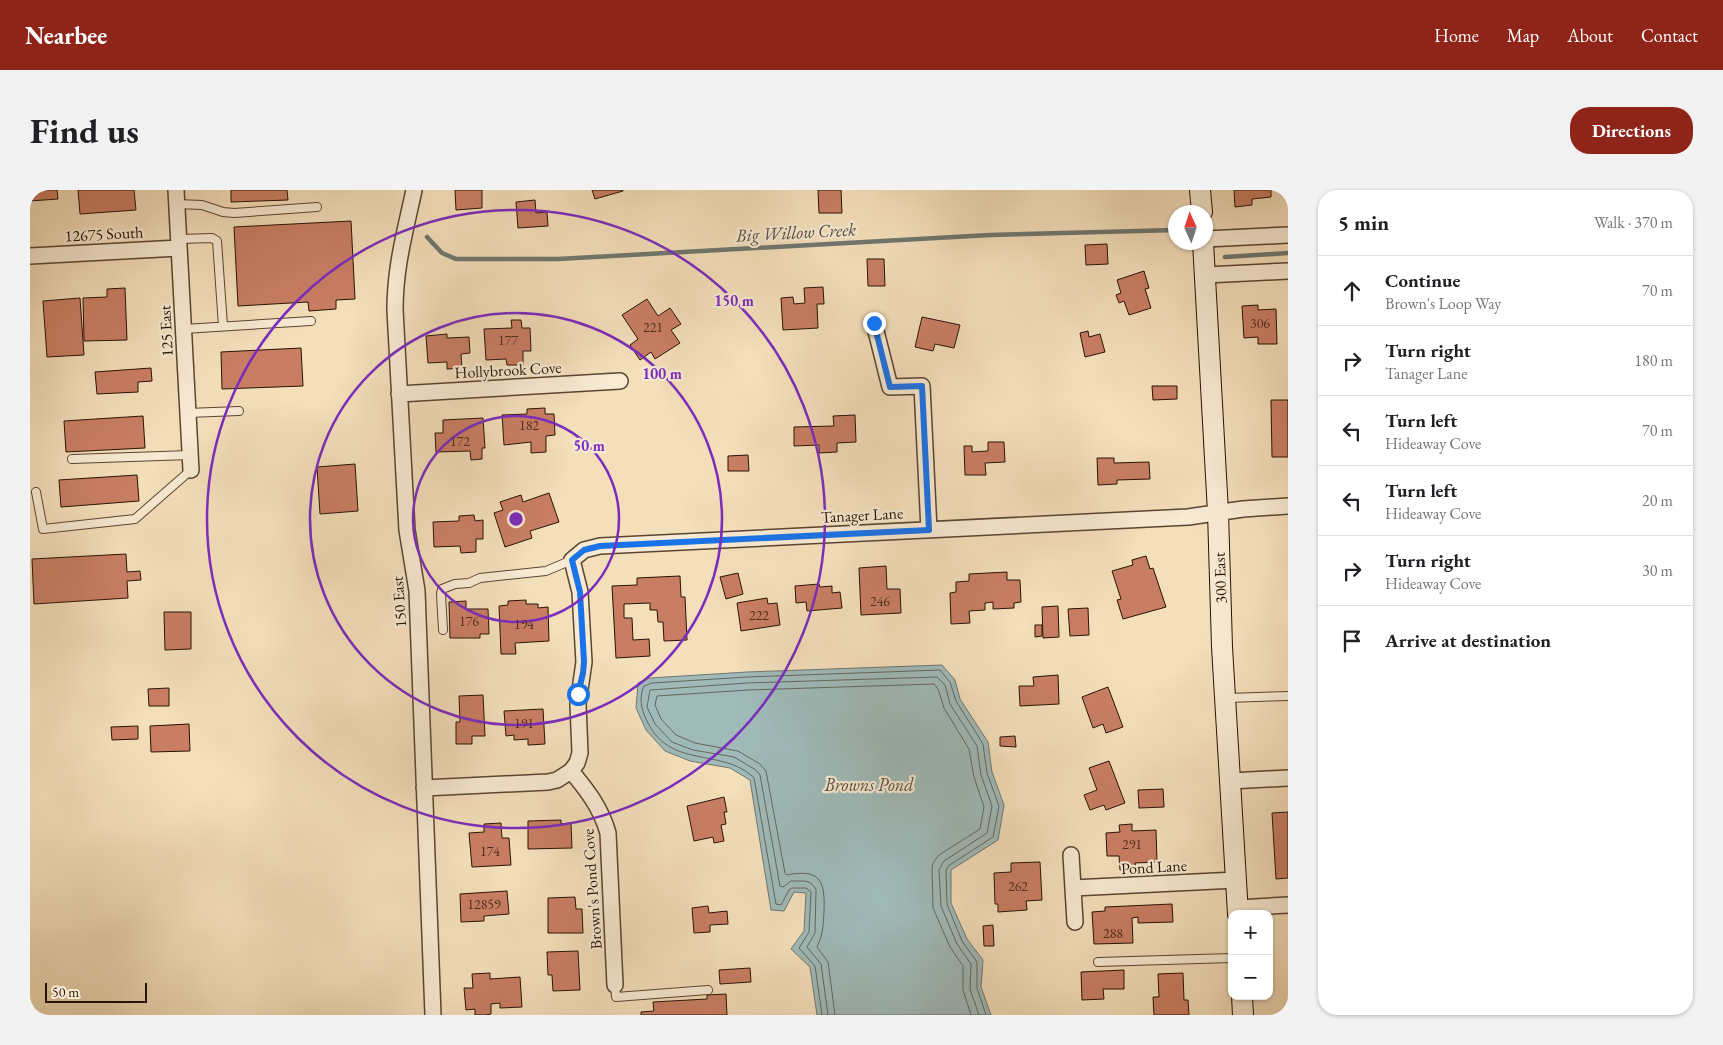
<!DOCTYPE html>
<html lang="en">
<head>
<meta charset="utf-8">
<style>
  :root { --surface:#fff; --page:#f2f2f2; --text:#202124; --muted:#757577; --line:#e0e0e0; --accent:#8f2418 }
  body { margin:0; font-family:"EB Garamond",serif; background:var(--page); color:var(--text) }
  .controls { position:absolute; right:15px; bottom:15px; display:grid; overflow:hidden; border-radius:10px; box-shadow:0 1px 4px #0004 }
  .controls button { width:45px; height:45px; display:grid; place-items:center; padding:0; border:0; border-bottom:1px solid var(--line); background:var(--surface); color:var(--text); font:25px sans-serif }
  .compass { position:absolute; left:1138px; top:15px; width:45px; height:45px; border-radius:50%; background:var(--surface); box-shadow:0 1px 4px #0004; rotate:357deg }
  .scale { position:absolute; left:15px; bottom:12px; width:102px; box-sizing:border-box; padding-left:5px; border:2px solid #281203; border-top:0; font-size:14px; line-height:18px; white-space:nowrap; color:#281203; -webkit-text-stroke:4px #f8ead3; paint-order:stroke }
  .stop { position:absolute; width:15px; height:15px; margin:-11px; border:4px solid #1a73e8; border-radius:50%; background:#fff }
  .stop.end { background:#1a73e8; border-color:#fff; box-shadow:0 1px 5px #0008 }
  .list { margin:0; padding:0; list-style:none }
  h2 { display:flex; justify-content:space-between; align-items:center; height:65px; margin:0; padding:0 20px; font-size:21px }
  h2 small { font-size:16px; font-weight:400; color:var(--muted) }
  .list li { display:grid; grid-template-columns:32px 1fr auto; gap:15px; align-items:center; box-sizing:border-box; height:70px; padding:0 20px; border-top:1px solid var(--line) }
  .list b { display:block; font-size:19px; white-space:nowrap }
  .list p { margin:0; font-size:16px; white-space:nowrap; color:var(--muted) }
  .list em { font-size:16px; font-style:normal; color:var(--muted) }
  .icon { flex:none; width:28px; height:28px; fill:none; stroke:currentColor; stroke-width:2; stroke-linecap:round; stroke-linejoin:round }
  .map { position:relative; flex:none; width:1258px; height:825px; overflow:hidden; border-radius:20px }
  header { display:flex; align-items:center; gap:30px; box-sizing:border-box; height:70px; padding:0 25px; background:var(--accent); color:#fff }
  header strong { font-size:24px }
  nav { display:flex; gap:28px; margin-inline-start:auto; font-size:18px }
  .intro { display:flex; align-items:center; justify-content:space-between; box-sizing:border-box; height:120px; padding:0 30px }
  h1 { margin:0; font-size:35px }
  .button { padding:12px 22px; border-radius:20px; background:var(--accent); color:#fff; font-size:18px; font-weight:700 }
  main { display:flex; gap:30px; padding:0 30px }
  aside { flex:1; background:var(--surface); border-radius:20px; box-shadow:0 1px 4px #0004 }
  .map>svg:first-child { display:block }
</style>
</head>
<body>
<header>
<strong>Nearbee</strong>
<nav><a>Home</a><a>Map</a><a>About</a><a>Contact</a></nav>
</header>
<div class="intro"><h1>Find us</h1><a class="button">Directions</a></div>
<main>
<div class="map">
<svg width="1258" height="825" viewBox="0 0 1258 825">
  <rect width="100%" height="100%" fill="#f4dfbb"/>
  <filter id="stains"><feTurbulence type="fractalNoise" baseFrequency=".004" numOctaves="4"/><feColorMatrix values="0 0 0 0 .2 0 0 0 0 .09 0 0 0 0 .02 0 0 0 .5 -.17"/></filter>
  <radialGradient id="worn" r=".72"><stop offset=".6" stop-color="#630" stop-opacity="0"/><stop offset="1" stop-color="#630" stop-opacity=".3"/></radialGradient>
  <path fill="#9fbab9" stroke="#6f7770" d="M912,475L925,490L930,509L958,552L962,582L974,615L968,650L921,680V713L937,749L953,770L951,797L961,825H787L780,777L761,759L774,741L776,703L764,702L754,721L741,720L720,590L700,578L660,571L635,561L616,540L606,518L608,493L620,488L717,482Z"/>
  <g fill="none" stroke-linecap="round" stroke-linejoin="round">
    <path stroke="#64665e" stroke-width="1" d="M792,825L785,776L769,758L779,742L781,702L776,698H762L759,700L751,715L746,714L724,588C691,556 639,581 616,529C611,518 609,507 614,496L622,493L717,487L910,480L920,492L926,511L953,554L957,583L969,616L963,647L918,676L916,681L917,714L932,751L947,772V798L956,825
      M798,825L791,774L777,757L785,743L786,699L781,693L775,691H761L753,697L750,696L730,585L726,580L704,567L663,560L642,552L625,534L617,517L620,500L717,493L907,487L915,495L920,514L947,556L951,585L962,616L957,643L914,671L909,680L911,716L927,754L941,774L940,799L949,825
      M805,825L798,772L787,757C793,744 793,737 794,722C795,693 792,678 757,685L755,683L736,581L730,574L708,561L665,553L646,545L631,529L625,515L627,506L718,500L904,494L908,499L914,518L939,559L944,587L954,617L950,639L909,665L903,673L902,680L903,718L920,757L933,776V800L941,825"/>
    <path stroke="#6f7770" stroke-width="4.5" d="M397,47L412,63L426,69H528L960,45L1146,40
      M1195,67L1258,63"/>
  </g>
  <path fill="#c97e64" stroke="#281203" d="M0,0H27L28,9L0,11Z
    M48,0H104L106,20L50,24Z
    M201,0H257L258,10L201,12Z
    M425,0H452V18L426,20Z
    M562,0H593V1L565,9Z
    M788,0H811L812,23H789Z
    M1204,0H1241V7L1222,9V15L1205,17Z
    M505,10L506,23L517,22L518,36L488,38L486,12Z
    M321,31L325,109L306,110V119L279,121L278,112L208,116L204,37Z
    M1077,54L1078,74L1056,75L1055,55Z
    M837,69H854L855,96H838Z
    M1114,81L1119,98L1115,99L1121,118L1099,125L1094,111L1089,113L1086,105L1091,103L1087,90Z
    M793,97L794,114H787L788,138L753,140L751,108L763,107L764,114L775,113L774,98Z
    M95,98L97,150L54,151L53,108L77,107V99Z
    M50,108L54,165L17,167L13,111Z
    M617,109L628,126L640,118L651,134L641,140L650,153L625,169L621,162L610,170L600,155L608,149L592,125Z
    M1228,115V120L1246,119L1247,154H1228V147L1214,148L1212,116Z
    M892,127L930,135L924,158L905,154L903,161L885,157Z
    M481,130H491L492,138H500L501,161H493V175H477L476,169L456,170L454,139L482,138Z
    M1058,141L1059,147L1070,144L1075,162L1055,167L1050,143Z
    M417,144V148L439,147L440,163L431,164L432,178L417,179V172L398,173L396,146Z
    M271,158L273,196L192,199L191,162Z
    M121,178L122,191L108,192V202L67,204L65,182Z
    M1122,196H1147V209L1123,210Z
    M1241,210H1258V267H1242Z
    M515,218V224H524L525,245L516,246V262L501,263V252L474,255L472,225L497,224V219Z
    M825,225L826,252L807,253V262L789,263V255L764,256V237L804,236L803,226Z
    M113,226L115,258L36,262L34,231Z
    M453,228L455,258H452V269L441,270L440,261L406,262L405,243H413V230Z
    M958,252H974L975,272L955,273L956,285H935L934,256H942V262L958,261Z
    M718,265L719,281H698V266Z
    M1067,268H1084V273L1119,272L1120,289L1087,290V294L1068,295Z
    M325,274L328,321L290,324L287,277Z
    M107,285L109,311L31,317L29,290Z
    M519,303L529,332L500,341L502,348L475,357L464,323L473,320L470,312L491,305L493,312Z
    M444,325L445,331L453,330V349H446V362L431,363L430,356L404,357L403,332L429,331V326Z
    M96,364L97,382L110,381L111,390L97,391L98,408L4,414L2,369Z
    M1116,366L1120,379L1123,378L1136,417L1093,429L1087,410L1091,409L1082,381L1103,375L1102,370Z
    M856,376L857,399H870L871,423L831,425L829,378Z
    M977,382V390H990L991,412L984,413V418L963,419V412L955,413V420L939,421L940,433L921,434L920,403L926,402V392L939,391V384Z
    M708,383L713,404L696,409L690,387Z
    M650,386L651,407H655L657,450L634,451L633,432H628L627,420H620V413L594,414V428H602L603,450L619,449L620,466L586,468L582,396L607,395V388Z
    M789,394L790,397L802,396V403L810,402L812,418L777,421L776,412L766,413L765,396Z
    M737,408L738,414L747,413L750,435L711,441L707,413Z
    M496,410V414H508V418L518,417L519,451L485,453L486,464H471L469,416L478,415V411Z
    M436,411V419H458L459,444H450V448H420L419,412Z
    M1028,416L1029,447L1013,448L1012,417Z
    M1058,418L1059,445L1040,446L1038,419Z
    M134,422H161V459L135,460Z
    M1005,435H1012V446L1005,447Z
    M1028,485L1029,514L990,516L989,496H1004L1003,487Z
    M1078,497L1093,537L1076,543L1073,534L1063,538L1052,507Z
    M139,498V516H119L118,499Z
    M453,505L455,546H442V554H426V532H430L429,506Z
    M513,519L515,554L498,555V549L484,550V545L476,546L474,521Z
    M159,534L160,561L121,562L120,536Z
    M108,536V549L82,550L81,537Z
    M985,546L986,557L970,556V547Z
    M1079,571L1095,613L1076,620L1074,615L1060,620L1054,605L1067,600L1059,578Z
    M1133,599L1134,617L1109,618L1108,600Z
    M694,607L697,622H694L696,634L691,635L694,651L684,653L683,647L664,651L657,616Z
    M1258,622V688L1246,689L1242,623Z
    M531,630V634L541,633L542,658L498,659V631Z
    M471,633L472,648H479L481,675L442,677L439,643L454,642V634Z
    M1102,634V641L1126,640L1127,672L1105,673L1106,679L1090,680L1089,666H1077L1076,643L1090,642L1089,635Z
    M1010,672L1012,710L996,711L997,720L968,722V714H965L964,683L981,682V673Z
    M477,701L479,724L454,726V731L431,732L430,704Z
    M545,707L546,719H552L553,743H518V708Z
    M1142,714L1143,732L1108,733V727L1102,728L1103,753L1064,754L1062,722L1075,721V717Z
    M678,716L679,723L697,721L698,734L680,735V742L664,743L662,718Z
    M963,735L964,756H954L953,736Z
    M548,761L550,800L523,801L522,785H518L517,762Z
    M720,778L721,792L690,794L689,780Z
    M1094,780V799H1073L1074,809L1052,810L1051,782Z
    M460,783V789L490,787L492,817L470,818V813L461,814V824L455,825H445V819L436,820L434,798H443L442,784Z
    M1153,783L1154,810H1158L1159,825H1124L1123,807H1129L1128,784Z
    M696,804L697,825H611V822L624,821L623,812L677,809V805Z"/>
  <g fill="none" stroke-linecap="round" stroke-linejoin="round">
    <g stroke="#5b4531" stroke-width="10">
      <path id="lane" d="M147,14L172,15L193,22L204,23L287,17
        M149,49L182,48L187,51L193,136
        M154,139L281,131
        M158,223L209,221
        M42,269L160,265
        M6,302L13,339L105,329L161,280
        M413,440L411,404L412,399L425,394L439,393L450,388L516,381L542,370
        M1197,508L1258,506
        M1068,772L1202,768
        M585,795L586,807L678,800"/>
    </g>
    <g stroke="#5b4531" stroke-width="18">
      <path id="street" d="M146,0L161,280
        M384,0C375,42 365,77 365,120L377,340L387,401L403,825
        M1176,49L1258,45
        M0,66L149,58
        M1176,85L1258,81
        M844,133L860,197L892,196L899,340
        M369,204L590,191
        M541,581C557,600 571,618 578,643L585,795
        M1200,591L1258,588
        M394,598L518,592L527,590L541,581L547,573L550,563L548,514L554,472L550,402L542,370L554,360L570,356L1158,327L1213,319L1258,316
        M1041,665L1045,732
        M1043,698L1206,690
        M1208,718L1258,715"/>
    </g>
    <g stroke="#281203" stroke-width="22">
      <path id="secondary" d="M1170,0L1172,22
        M1173,52L1188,322L1192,457L1208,724
        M1212,806L1213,825"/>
    </g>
    <use href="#lane" stroke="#f8ead3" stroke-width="8"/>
    <use href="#street" stroke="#f8ead3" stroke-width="15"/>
    <use href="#secondary" stroke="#f8ead3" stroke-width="20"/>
  </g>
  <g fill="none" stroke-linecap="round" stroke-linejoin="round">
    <path stroke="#1a73e8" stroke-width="6" d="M548,504L553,483L554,472L550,402L542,370L554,360L570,356L899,340L892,196L860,197L844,133"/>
  </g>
  <g fill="none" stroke="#7b2cbf" stroke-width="2.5">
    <circle cx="486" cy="329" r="103"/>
    <circle cx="486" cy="329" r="206"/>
    <circle cx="486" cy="329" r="309"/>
  </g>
  <g text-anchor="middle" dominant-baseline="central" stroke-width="4.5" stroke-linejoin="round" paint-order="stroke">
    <g font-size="14" fill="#502d1b">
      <text x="1230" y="133">306</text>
      <text x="623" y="137">221</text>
      <text x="478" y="150">177</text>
      <text x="499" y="235">182</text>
      <text x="430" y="251">172</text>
      <text x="850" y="411">246</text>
      <text x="729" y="425">222</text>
      <text x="439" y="431">176</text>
      <text x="494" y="434">194</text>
      <text x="494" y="533">191</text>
      <text x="1102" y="654">291</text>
      <text x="460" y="661">174</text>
      <text x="988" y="696">262</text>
      <text x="454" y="714">12859</text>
      <text x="1083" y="743">288</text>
    </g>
    <g font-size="16" fill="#281203" stroke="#f8ead3">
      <text transform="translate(74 44) rotate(-3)">12675 South</text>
      <text transform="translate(136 141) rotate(-93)">125 East</text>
      <text transform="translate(478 180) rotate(-3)">Hollybrook Cove</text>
      <text transform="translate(832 325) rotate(-3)">Tanager Lane</text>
      <text transform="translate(1190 388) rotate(-92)">300 East</text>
      <text transform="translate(369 412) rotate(-94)">150 East</text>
      <text transform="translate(1124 677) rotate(-3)">Pond Lane</text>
      <text transform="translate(562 699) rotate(-94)">Brown's Pond Cove</text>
    </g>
    <g font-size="18" font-style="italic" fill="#524d43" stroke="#f8ead3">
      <text transform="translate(766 42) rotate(-3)">Big Willow Creek</text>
      <text x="839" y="594">Browns Pond</text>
    </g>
  </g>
  <circle cx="486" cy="329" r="8" fill="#7b2cbf" stroke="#f8ead3" stroke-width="2.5"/>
  <g font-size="15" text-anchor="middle" font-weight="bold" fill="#7b2cbf" stroke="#f8ead3" stroke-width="4.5" stroke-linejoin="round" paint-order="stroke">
    <text x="704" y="116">150 m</text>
    <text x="632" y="189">100 m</text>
    <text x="559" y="261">50 m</text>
  </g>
  <rect width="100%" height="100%" filter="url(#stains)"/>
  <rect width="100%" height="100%" fill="url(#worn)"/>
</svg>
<div class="controls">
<button>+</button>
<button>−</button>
</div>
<svg class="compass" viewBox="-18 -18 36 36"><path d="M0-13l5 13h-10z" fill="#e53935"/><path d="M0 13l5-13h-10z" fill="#757577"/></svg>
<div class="scale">50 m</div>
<div class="stop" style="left:548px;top:504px"></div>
<div class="stop end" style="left:844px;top:133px"></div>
</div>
<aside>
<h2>5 min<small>Walk · 370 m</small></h2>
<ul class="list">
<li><svg class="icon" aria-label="ahead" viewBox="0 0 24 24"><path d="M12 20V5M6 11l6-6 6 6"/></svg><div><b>Continue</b><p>Brown's Loop Way</p></div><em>70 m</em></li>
<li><svg class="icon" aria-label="right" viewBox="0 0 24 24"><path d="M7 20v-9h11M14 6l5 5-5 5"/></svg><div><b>Turn right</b><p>Tanager Lane</p></div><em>180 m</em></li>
<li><svg class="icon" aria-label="left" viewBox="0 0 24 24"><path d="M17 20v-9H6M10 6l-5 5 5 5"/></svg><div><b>Turn left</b><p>Hideaway Cove</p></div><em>70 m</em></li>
<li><svg class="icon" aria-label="left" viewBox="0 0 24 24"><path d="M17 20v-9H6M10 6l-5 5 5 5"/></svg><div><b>Turn left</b><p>Hideaway Cove</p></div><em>20 m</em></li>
<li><svg class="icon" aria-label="right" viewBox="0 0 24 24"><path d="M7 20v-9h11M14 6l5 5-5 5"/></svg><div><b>Turn right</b><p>Hideaway Cove</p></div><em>30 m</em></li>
<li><svg class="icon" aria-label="arrive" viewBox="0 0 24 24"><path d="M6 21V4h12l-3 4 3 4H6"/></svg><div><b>Arrive at destination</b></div></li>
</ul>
</aside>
</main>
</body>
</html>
